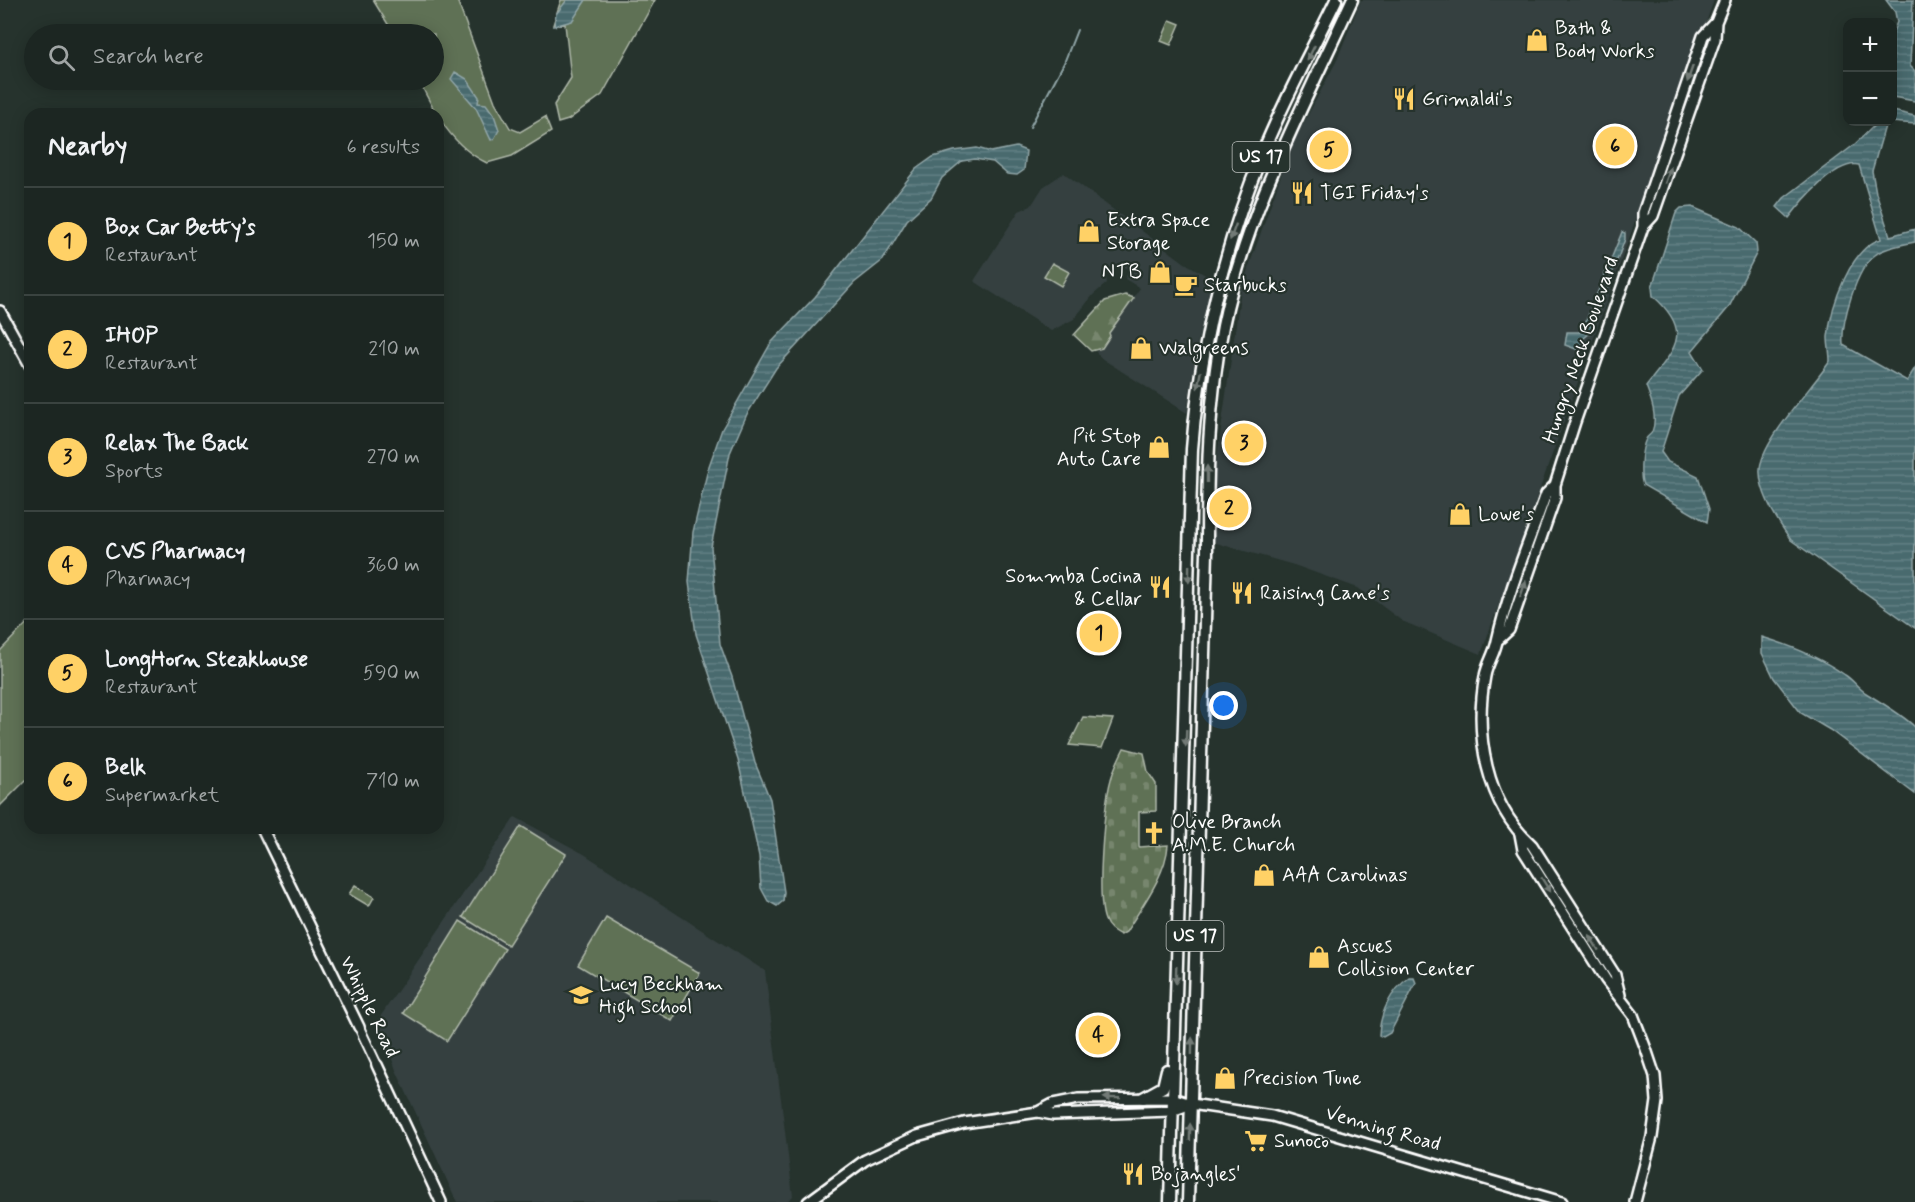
<!DOCTYPE html>
<html lang="en">
<head>
<meta charset="utf-8">
<style>
  :root { --surface:#1c2622; --page:#252e2a; --text:#f1f3f6; --muted:#a0a5a5; --line:#3a4340; --accent:#ffd166 }
  body { margin:0; font-family:Mynerve,sans-serif; background:var(--page); color:var(--text) }
  .controls { position:absolute; right:18px; top:18px; display:grid; overflow:hidden; border-radius:12px; box-shadow:0 3px 15px #0003 }
  .controls button { width:54px; height:54px; display:grid; place-items:center; padding:0; border:0; border-bottom:2px solid var(--line); background:var(--surface); color:var(--text); font:30px sans-serif }
  .you { position:absolute; left:1224px; top:706px; width:21px; height:21px; margin:-15px; border:4px solid #fff; border-radius:50%; background:#1a73e8; box-shadow:0 0 0 9px #1a73e833 }
  .badge { display:grid; place-items:center; width:39px; height:39px; border-radius:50%; background:var(--accent); color:#111; font-size:20px; font-weight:700 }
  .pin { position:absolute; translate:-50% -50%; border:3px solid #fff; box-shadow:0 2px 6px #0006 }
  .list { margin:0; padding:0; list-style:none }
  h2 { display:flex; justify-content:space-between; align-items:center; height:78px; margin:0; padding:0 24px; font-size:26px }
  h2 small { font-size:20px; font-weight:400; color:var(--muted) }
  .list li { display:grid; grid-template-columns:39px 1fr auto; gap:18px; align-items:center; box-sizing:border-box; height:108px; padding:0 24px; border-top:2px solid var(--line) }
  .list b { display:block; font-size:22px; white-space:nowrap }
  .list p { margin:0; font-size:20px; white-space:nowrap; color:var(--muted) }
  .list em { font-size:20px; font-style:normal; color:var(--muted) }
  .icon { flex:none; width:33px; height:33px; fill:none; stroke:currentColor; stroke-width:2; stroke-linecap:round; stroke-linejoin:round }
  .map { position:relative; flex:none; width:1915px; height:1202px; overflow:hidden }
  .search { position:absolute; background:var(--surface); box-shadow:0 3px 15px #0003; left:24px; top:24px; width:420px; height:66px; display:flex; align-items:center; gap:15px; box-sizing:border-box; padding:0 21px; border-radius:33px; color:var(--muted); font-size:22px }
  .panel { position:absolute; background:var(--surface); box-shadow:0 3px 15px #0003; left:24px; top:108px; width:420px; height:726px; border-radius:18px }
  .map>svg:first-child { display:block }
</style>
</head>
<body>
<div class="map">
<svg width="1915" height="1202" viewBox="0 0 1915 1202">
  <defs>
    <pattern id="forest-firs" width="22" height="20" patternUnits="userSpaceOnUse" patternTransform="scale(1.5)"><rect width="22" height="20" fill="#5f7154"/><path d="M5 1l3.5 6h-7zM16 11l3.5 6h-7z" fill="#77866e"/></pattern>
    <pattern id="cemetery-stones" width="16" height="16" patternUnits="userSpaceOnUse" patternTransform="scale(1.5)"><rect width="16" height="16" fill="#5f7154"/><path d="M2 7V4a2 2 0 0 1 4 0v3zM10 15v-3a2 2 0 0 1 4 0v3z" fill="#77866e"/></pattern>
    <pattern id="water-rules" width="6" height="5" patternUnits="userSpaceOnUse" patternTransform="scale(1.5)"><rect width="6" height="5" fill="#486a6e"/><path d="M0 2.5h6" fill="none" stroke="#638084"/></pattern>
  </defs>
  <rect width="100%" height="100%" fill="#26332d"/>
  <filter id="ink" filterUnits="userSpaceOnUse"><feTurbulence type="fractalNoise" baseFrequency=".0167" numOctaves="2"/><feDisplacementMap in="SourceGraphic" scale="12" xChannelSelector="R" yChannelSelector="G"/><feConvolveMatrix kernelMatrix="1 2 1 2 8 2 1 2 1" color-interpolation-filters="sRGB"/></filter>
  <g filter="url(#ink)">
    <path fill="#354040" d="M1361,0H1714L1481,654L1402,621L1358,588L1294,565L1216,543L1213,535L1215,472L1241,289L1291,147L1336,62Z
      M1064,173L1185,263L1212,279L1197,345L1187,413L1101,358L1096,352L1140,288L1125,279L1129,270L1122,265L1106,275L1107,283L1093,295L1074,319L1051,331L974,281L1019,211L1031,206L1043,187Z
      M515,817L584,854L765,971L793,1196L786,1202H457L396,1070L378,1020Z"/>
    <path fill="#5f7154" stroke="#afb8aa" stroke-width="1.5" d="M373,0H457L495,102L510,128L520,132L545,117L551,132L512,156L487,163C453,147 434,113 419,80H434V34H394Z
      M561,0H655L602,95L568,120L558,123L554,105L571,78L565,24L553,25Z
      M1170,20L1180,24L1171,45L1161,41Z
      M1052,263L1069,272L1061,286L1044,276Z
      M30,620V776L0,806V651Z
      M1083,717L1113,719L1102,748L1069,745Z
      M521,826L566,854L508,945L463,917Z
      M355,885L374,897L369,906L349,894Z
      M606,918L700,973L672,1021L578,965Z
      M460,921L505,949L447,1041L403,1013Z"/>
    <path fill="url(#forest-firs)" stroke="#afb8aa" stroke-width="1.5" d="M1125,295L1134,298L1109,333L1110,336L1102,348L1091,351L1074,335L1105,301Z"/>
    <path fill="url(#cemetery-stones)" stroke="#afb8aa" stroke-width="1.5" d="M1124,748L1144,753L1148,772L1156,784V811L1139,812V847L1168,845C1166,875 1142,906 1126,932L1121,935C1113,931 1108,928 1105,920C1096,897 1104,797 1113,773C1116,764 1120,756 1124,748Z"/>
    <path fill="url(#water-rules)" stroke="#91a6a8" stroke-width="1.5" d="M567,0H586L572,21L554,26L556,14Z
      M1886,0H1913L1910,66L1915,71V101L1893,97V32L1897,22L1895,12Z
      M455,72L467,79L479,97L478,103L486,104L494,115L499,130L494,139L491,140L476,108L451,79Z
      M1893,111L1915,116V124L1891,122L1885,126L1872,171L1876,193L1890,236L1915,229V242C1904,244 1883,248 1875,255C1856,269 1841,323 1843,345L1907,381L1915,368V628L1791,540C1778,522 1761,496 1760,473C1757,445 1814,386 1830,361C1830,353 1828,345 1828,337C1831,306 1850,248 1881,239L1859,165C1836,160 1801,202 1789,218L1777,207L1784,198L1854,145L1878,122H1892Z
      M1016,147L1026,151L1024,170L1017,175L1007,174L993,162L975,159L962,161L942,178L931,198L907,220L883,260L854,283L776,368L747,414L730,453L711,547L720,644L732,677L755,763L770,799L784,892L783,901L777,906L768,901L761,888L759,856L738,760L696,634L689,582L693,532L708,469L722,429L771,343L815,297L916,169L933,157L954,151L977,148L991,152Z
      M1692,207L1739,227L1756,243L1757,252L1729,307L1692,351L1703,369L1679,396L1661,452L1668,462L1698,476L1709,509L1707,522L1643,485C1639,475 1641,449 1646,439C1647,436 1651,435 1652,432C1658,418 1651,399 1646,386C1674,350 1695,333 1653,296L1652,287L1676,213L1681,208Z
      M1622,232L1625,233V239L1590,333L1584,338L1579,350L1565,345L1567,332H1580L1584,326Z
      M1762,637C1792,646 1819,657 1845,675C1853,680 1858,688 1866,693C1883,704 1900,713 1915,727V794L1830,730L1801,713L1774,678L1762,653Z
      M1409,978H1414L1416,983L1390,1033L1383,1037L1379,1035C1380,1013 1391,990 1409,978Z"/>
    <g fill="none" stroke-linecap="round" stroke-linejoin="round">
      <path stroke="#91a6a8" stroke-width="2" d="M1030,127L1064,63L1077,30"/>
      <g stroke="#fff" stroke-width="12">
        <path id="minor" d="M359,1027L377,1065"/>
      </g>
      <g stroke="#fff" stroke-width="14">
        <path id="major" d="M1643,227L1653,216L1715,39L1716,22
          M0,311L30,365
          M1555,485L1546,494C1529,542 1508,591 1497,641C1495,653 1487,664 1485,676C1474,734 1486,804 1532,845L1615,975L1620,995
          M1498,640L1509,630L1555,498V485L1575,422L1643,227V213L1703,36L1716,22L1725,0
          M262,828L359,1027
          M1520,834L1523,850L1606,980L1633,1015L1646,1049L1655,1076L1657,1101L1652,1137L1635,1202
          M377,1065L441,1202
          M1038,1112L1053,1115L1172,1111L1191,1104
          M808,1202L865,1160L917,1136L964,1123L1038,1112L1053,1104L1078,1099L1172,1098L1191,1104L1272,1116L1562,1202"/>
      </g>
      <g stroke="#fff" stroke-width="15">
        <path id="highway" d="M1143,1098L1163,1087L1167,1070
          M1170,1202L1192,449C1200,348 1223,250 1261,157C1282,103 1311,52 1336,0
          M1188,1202L1207,552C1207,476 1208,401 1223,326C1246,212 1304,105 1352,0"/>
      </g>
      <use href="#minor" stroke="#26332d" stroke-width="8"/>
      <use href="#major" stroke="#26332d" stroke-width="9"/>
      <use href="#highway" stroke="#26332d" stroke-width="10"/>
    </g>
    <defs><path id="oneway-solid" d="M-6-.8H1V-3.2L6.5 0L1 3.2V.8H-6Z" transform="scale(1.5)"/></defs>
    <g fill="#727a76">
      <use href="#oneway-solid" transform="translate(1311 53) rotate(116)"/>
      <use href="#oneway-solid" transform="translate(1690 74) rotate(109)"/>
      <use href="#oneway-solid" transform="translate(1668 175) rotate(-71)"/>
      <use href="#oneway-solid" transform="translate(1233 232) rotate(110)"/>
      <use href="#oneway-solid" transform="translate(1199 380) rotate(101)"/>
      <use href="#oneway-solid" transform="translate(1207 474) rotate(-90)"/>
      <use href="#oneway-solid" transform="translate(1189 574) rotate(91)"/>
      <use href="#oneway-solid" transform="translate(1523 589) rotate(-71)"/>
      <use href="#oneway-solid" transform="translate(1186 738) rotate(92)"/>
      <use href="#oneway-solid" transform="translate(1546 885) rotate(58)"/>
      <use href="#oneway-solid" transform="translate(1594 943) rotate(-122)"/>
      <use href="#oneway-solid" transform="translate(1176 975) rotate(92)"/>
      <use href="#oneway-solid" transform="translate(1192 1046) rotate(-89)"/>
      <use href="#oneway-solid" transform="translate(1112 1098) rotate(-179)"/>
      <use href="#oneway-solid" transform="translate(1190 1132) rotate(-89)"/>
    </g>
  </g>
  <defs>
    <g id="shop-bare" transform="scale(1.8)"><path d="M-5-2.5h2.3a2.7 3.5 0 0 1 5.4 0H5L5.5 6h-11ZM-1.5-2.5h3a1.5 2.3 0 0 0-3 0Z" fill="#ffd166" stroke="#26332d" stroke-width="2.5" paint-order="stroke"/></g>
    <g id="restaurant-bare" transform="scale(1.8)"><path d="M-5-6h1v4h1v-4h1v4h1v-4h1v5L-1.5 .5V6h-2V.5L-5-1ZM5-6V6H3V1.5H1.5Q1.5-4 5-6Z" fill="#ffd166" stroke="#26332d" stroke-width="2.5" paint-order="stroke"/></g>
    <g id="cafe-bare" transform="scale(1.8)"><path d="M-5.5-4.5H6V0H3Q3 3.5 0 3.5H-2.5Q-5.5 3.5-5.5 0ZM3-3.2v2h1.7v-2ZM-6 4.5H4V6H-6Z" fill="#ffd166" stroke="#26332d" stroke-width="2.5" paint-order="stroke"/></g>
    <g id="church-bare" transform="scale(1.8)"><path d="M-1.2-6h2.4v3.5h3.3v2.4h-3.3V6h-2.4V-.1h-3.3v-2.4h3.3Z" fill="#ffd166" stroke="#26332d" stroke-width="2.5" paint-order="stroke"/></g>
    <g id="school-bare" transform="scale(1.8)"><path d="M0-5L7-2L0 1L-7-2ZM-4 1L0 2.5L4 1V4Q0 6-4 4Z" fill="#ffd166" stroke="#26332d" stroke-width="2.5" paint-order="stroke"/></g>
    <g id="supermarket-bare" transform="scale(1.8)"><path d="M-6-5.5h2.5l.6 2H6L4.5 2H-2.5L-4.4-4H-6ZM-1.5 3.2a1.3 1.3 0 1 0 .1 0ZM3 3.2a1.3 1.3 0 1 0 .1 0Z" fill="#ffd166" stroke="#26332d" stroke-width="2.5" paint-order="stroke"/></g>
  </defs>
  <g fill-rule="evenodd">
    <use href="#shop-bare" x="1537" y="40"/>
    <use href="#restaurant-bare" x="1404" y="99"/>
    <use href="#restaurant-bare" x="1302" y="193"/>
    <use href="#shop-bare" x="1089" y="231"/>
    <use href="#shop-bare" x="1160" y="272"/>
    <use href="#cafe-bare" x="1186" y="285"/>
    <use href="#shop-bare" x="1141" y="348"/>
    <use href="#shop-bare" x="1159" y="447"/>
    <use href="#shop-bare" x="1460" y="514"/>
    <use href="#restaurant-bare" x="1160" y="587"/>
    <use href="#restaurant-bare" x="1242" y="593"/>
    <use href="#church-bare" x="1154" y="833"/>
    <use href="#shop-bare" x="1264" y="875"/>
    <use href="#shop-bare" x="1319" y="957"/>
    <use href="#school-bare" x="581" y="995"/>
    <use href="#shop-bare" x="1225" y="1078"/>
    <use href="#supermarket-bare" x="1256" y="1141"/>
    <use href="#restaurant-bare" x="1133" y="1174"/>
  </g>
  <g text-anchor="middle" dominant-baseline="central" stroke-width="4.5" stroke-linejoin="round" paint-order="stroke">
    <g fill="#26332d" stroke="#bec2c0" stroke-width="1.5">
      <rect x="1232.5" y="142" width="57" height="30" rx="4.5"/>
      <rect x="1166.5" y="921" width="57" height="30" rx="4.5"/>
    </g>
    <g font-size="18" font-weight="bold" fill="#fff">
      <text x="1261" y="157">US 17</text>
      <text x="1195" y="936">US 17</text>
    </g>
    <g font-size="20" fill="#fff" stroke="#26332d" text-anchor="start">
      <text x="1555" y="28">Bath &amp;<tspan x="1555" dy="23">Body Works</tspan></text>
      <text x="1422" y="99">Grimaldi's</text>
      <text x="1320" y="193">TGI Friday's</text>
      <text x="1107" y="220">Extra Space<tspan x="1107" dy="23">Storage</tspan></text>
      <text x="1142" y="272" text-anchor="end">NTB</text>
      <text x="1204" y="285">Starbucks</text>
      <text x="1159" y="348">Walgreens</text>
      <text x="1141" y="436" text-anchor="end">Pit Stop<tspan x="1141" dy="23">Auto Care</tspan></text>
      <text x="1478" y="514">Lowe's</text>
      <text x="1142" y="576" text-anchor="end">Sommba Cocina<tspan x="1142" dy="23">&amp; Cellar</tspan></text>
      <text x="1260" y="593">Raising Cane's</text>
      <text x="1172" y="822">Olive Branch<tspan x="1172" dy="23">A.M.E. Church</tspan></text>
      <text x="1282" y="875">AAA Carolinas</text>
      <text x="1337" y="946">Ascues<tspan x="1337" dy="23">Collision Center</tspan></text>
      <text x="599" y="984">Lucy Beckham<tspan x="599" dy="23">High School</tspan></text>
      <text x="1243" y="1078">Precision Tune</text>
      <text x="1274" y="1141">Sunoco</text>
      <text x="1151" y="1174">Bojangles'</text>
    </g>
    <g font-size="20" fill="#fff" stroke="#26332d">
      <text transform="translate(1581 350) rotate(-71)">Hungry Neck Boulevard</text>
      <text transform="translate(369 1007) rotate(64)">Whipple Road</text>
      <text transform="translate(1383 1129) rotate(16)">Venning Road</text>
    </g>
  </g>
</svg>
<div class="controls">
<button>+</button>
<button>−</button>
</div>
<div class="you"></div>
<div class="pin badge" style="left:1099px;top:633px">1</div>
<div class="pin badge" style="left:1229px;top:508px">2</div>
<div class="pin badge" style="left:1244px;top:443px">3</div>
<div class="pin badge" style="left:1098px;top:1035px">4</div>
<div class="pin badge" style="left:1329px;top:150px">5</div>
<div class="pin badge" style="left:1615px;top:146px">6</div>
<div class="search"><svg class="icon" aria-label="search" viewBox="0 0 24 24"><circle cx="10" cy="10" r="6"/><path d="M15 15l6 6"/></svg>Search here</div>
<section class="panel">
<h2>Nearby<small>6 results</small></h2>
<ul class="list">
<li><span class="badge">1</span><div><b>Box Car Betty’s</b><p>Restaurant</p></div><em>150 m</em></li>
<li><span class="badge">2</span><div><b>IHOP</b><p>Restaurant</p></div><em>210 m</em></li>
<li><span class="badge">3</span><div><b>Relax The Back</b><p>Sports</p></div><em>270 m</em></li>
<li><span class="badge">4</span><div><b>CVS Pharmacy</b><p>Pharmacy</p></div><em>360 m</em></li>
<li><span class="badge">5</span><div><b>LongHorn Steakhouse</b><p>Restaurant</p></div><em>590 m</em></li>
<li><span class="badge">6</span><div><b>Belk</b><p>Supermarket</p></div><em>710 m</em></li>
</ul>
</section>
</div>
</body>
</html>
